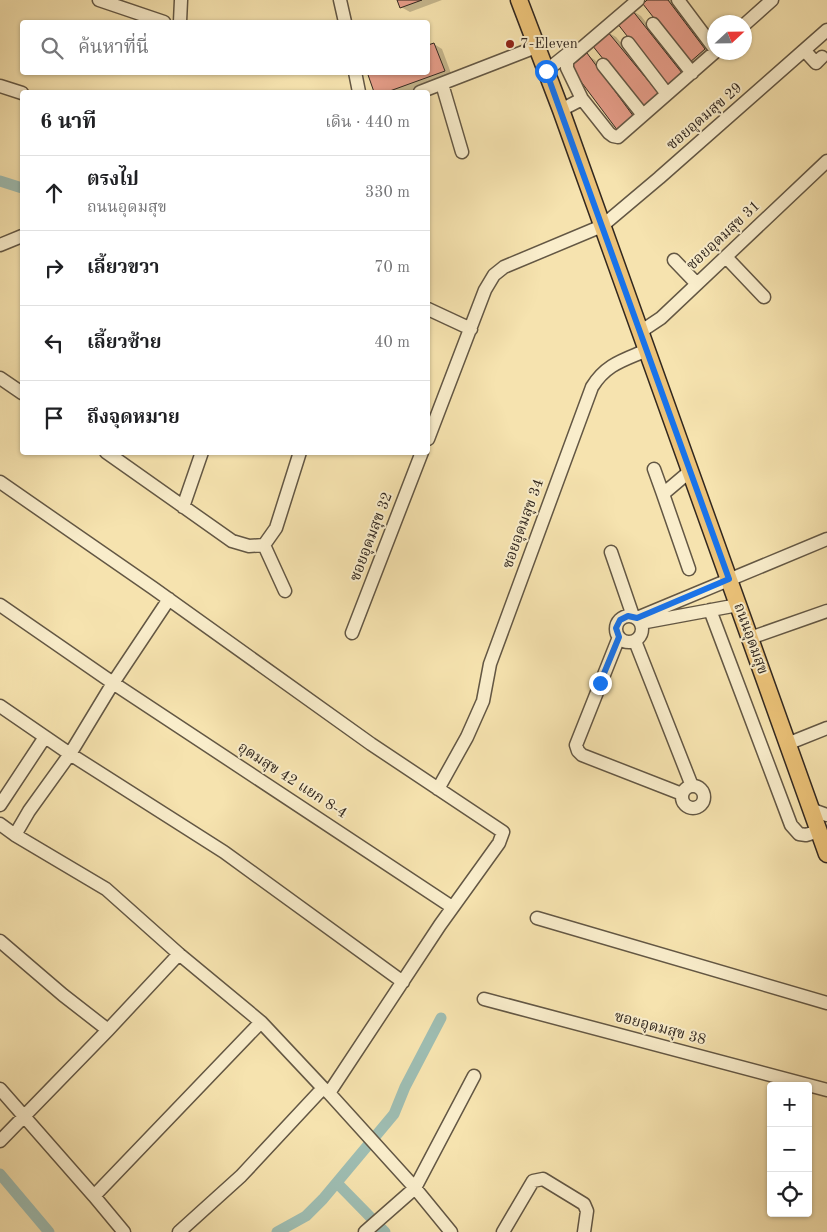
<!DOCTYPE html>
<html lang="th">
<head>
<meta charset="utf-8">
<style>
  :root { --surface:#fff; --page:#f2f2f2; --text:#202124; --muted:#757577; --line:#e0e0e0 }
  body { margin:0; font-family:"Old Standard TT","Noto Serif Thai",serif; background:var(--page); color:var(--text) }
  .controls { position:absolute; right:15px; bottom:15px; display:grid; overflow:hidden; border-radius:5px; box-shadow:0 1px 4px #0004 }
  .controls button { width:45px; height:45px; display:grid; place-items:center; padding:0; border:0; border-bottom:1px solid var(--line); background:var(--surface); color:var(--text); font:25px sans-serif }
  .compass { position:absolute; left:707px; top:15px; width:45px; height:45px; border-radius:50%; background:var(--surface); box-shadow:0 1px 4px #0004; rotate:68deg }
  .stop { position:absolute; width:15px; height:15px; margin:-11px; border:4px solid #1a73e8; border-radius:50%; background:#fff }
  .stop.end { background:#1a73e8; border-color:#fff; box-shadow:0 1px 5px #0008 }
  .list { margin:0; padding:0; list-style:none }
  h2 { display:flex; justify-content:space-between; align-items:center; height:65px; margin:0; padding:0 20px; font-size:21px }
  h2 small { font-size:16px; font-weight:400; color:var(--muted) }
  .list li { display:grid; grid-template-columns:32px 1fr auto; gap:15px; align-items:center; box-sizing:border-box; height:75px; padding:0 20px; border-top:1px solid var(--line) }
  .list b { display:block; font-size:19px; white-space:nowrap }
  .list p { margin:0; font-size:16px; white-space:nowrap; color:var(--muted) }
  .list em { font-size:16px; font-style:normal; color:var(--muted) }
  .icon { flex:none; width:28px; height:28px; fill:none; stroke:currentColor; stroke-width:2; stroke-linecap:round; stroke-linejoin:round }
  .map { position:relative; flex:none; width:827px; height:1232px; overflow:hidden }
  .search { position:absolute; background:var(--surface); box-shadow:0 1px 4px #0004; left:20px; top:20px; width:410px; height:55px; display:flex; align-items:center; gap:12px; box-sizing:border-box; padding:0 18px; border-radius:5px; color:var(--muted); font-size:19px }
  .panel { position:absolute; background:var(--surface); box-shadow:0 1px 4px #0004; left:20px; top:90px; width:410px; height:365px; border-radius:5px }
  .map>svg:first-child { display:block }
</style>
</head>
<body>
<div class="map">
<svg width="827" height="1232" viewBox="0 0 827 1232">
  <rect width="100%" height="100%" fill="#f6e3af"/>
  <filter id="stains"><feTurbulence type="fractalNoise" baseFrequency=".004" numOctaves="4"/><feColorMatrix values="0 0 0 0 .2 0 0 0 0 .09 0 0 0 0 .02 0 0 0 .5 -.17"/></filter>
  <radialGradient id="worn" r=".72"><stop offset=".6" stop-color="#630" stop-opacity="0"/><stop offset="1" stop-color="#630" stop-opacity=".3"/></radialGradient>
  <path fill="#0003" d="M399,0H442L410,12L401,7Z
    M649,0H672L713,54L698,67L689,62Z
    M633,11L641,16L690,78L675,90L667,85Z
    M607,32L616,37L668,100L653,113Z
    M434,44L442,49L452,76L407,92H376L368,72H428V46Z
    M587,55L595,60L641,122L618,130Z"/>
  <g fill="none" stroke-linecap="round" stroke-linejoin="round">
    <path stroke="#9ebdb2" stroke-width="11" d="M0,181L22,188
      M0,1174L49,1232
      M337,1183L385,1232
      M277,1232L306,1216L323,1199L394,1114L405,1087L441,1018"/>
  </g>
  <path fill="#e69d89" stroke="#322820" d="M397,0H422L400,8Z
    M647,0H668L705,49L689,63L643,4Z
    M632,10L682,73L666,86L617,23Z
    M607,31L660,95L643,109L592,45Z
    M434,43L445,71L387,92H374L367,72H428V45Z
    M587,53L634,117L618,131L570,67Z"/>
  <g fill="none" stroke-linecap="round" stroke-linejoin="round">
    <g stroke="#635744" stroke-width="15">
      <path id="minor" d="M99,0L164,22
        M340,0L345,22
        M638,0L569,59L567,61V68L582,99L609,133L613,136L618,137L715,52
        M678,0L714,48
        M180,22L181,0
        M653,24L692,73
        M744,25L772,0
        M628,43L667,94
        M805,51L816,63L822,57
        M603,65L643,115
        M546,71L571,51
        M355,72L359,92
        M442,84L462,152
        M0,86L22,93
        M420,92L536,47
        M561,110L582,99
        M0,245L22,236
        M726,257L764,297
        M674,260L697,284
        M428,309L471,329
        M640,332L661,318L827,161
        M0,378L22,393
        M428,439L485,290L494,275L504,267L602,226L659,178L827,30
        M106,452L232,541L249,546L264,545
        M654,469L663,494
        M0,482L153,588L371,744L503,832L499,843L440,925L329,1093
        M183,507L202,452
        M264,545L276,528L300,452
        M264,545L285,591
        M611,552L633,616
        M689,569L663,494L689,472
        M0,605L113,683L452,907
        M710,610L791,825L799,834L806,835L819,831
        M616 629a13 13 0 1 1 26 0a13 13 0 1 1-26 0Z
        M637,618L827,539
        M641,623L738,605
        M352,633L422,452
        M619,637L576,745L578,751L582,755L682,794
        M750,638L827,611
        M635,641L692,786
        M0,706L70,754L224,852L403,982
        M787,744L827,728
        M682 797a11 11 0 1 1 22 0a11 11 0 1 1-22 0Z
        M438,789L467,737L483,701L490,664L592,387C606,364 624,360 647,350
        M0,805L45,737
        M810,809L827,815
        M0,824L15,835L106,889L179,954L261,1022L323,1088L329,1093L415,1188L451,1232
        M15,835L29,811L70,754L113,683L169,599
        M537,918L827,1003
        M0,941L63,995L108,1030
        M484,999L827,1090
        M0,1089L94,1196L261,1022
        M0,1141L108,1030L179,954
        M94,1196L124,1232
        M179,1232L241,1176L323,1088
        M365,1232L415,1188L474,1076
        M503,1232L533,1181L543,1179L584,1204L587,1211L584,1232"/>
    </g>
    <g stroke="#322820" stroke-width="19">
      <path id="major" d="M519,0L561,110L827,854"/>
    </g>
    <use href="#minor" stroke="#f9edcb" stroke-width="12"/>
    <use href="#major" stroke="#ebc278" stroke-width="16"/>
  </g>
  <g fill="none" stroke-linecap="round" stroke-linejoin="round">
    <path stroke="#1a73e8" stroke-width="6" d="M546,71L729,579L637,618L628,616L620,620L616,628L619,637L600,683"/>
  </g>
  <circle fill="#8f2418" stroke="#f9edcb" stroke-width="2" cx="510" cy="44" r="5"/>
  <g text-anchor="middle" dominant-baseline="central" stroke-width="4" stroke-linejoin="round" paint-order="stroke">
    <g font-size="15" fill="#322820" stroke="#f9edcb" text-anchor="start">
      <text x="520" y="44">7-Eleven</text>
    </g>
    <g font-size="15" fill="#322820" stroke="#f9edcb">
      <text transform="translate(705 117) rotate(-41)">ซอยอุดมสุข 29</text>
      <text transform="translate(724 236) rotate(-43)">ซอยอุดมสุข 31</text>
      <text transform="translate(524 524) rotate(-70)">ซอยอุดมสุข 34</text>
      <text transform="translate(372 537) rotate(-69)">ซอยอุดมสุข 32</text>
      <text transform="translate(750 639) rotate(70)">ถนนอุดมสุข</text>
      <text transform="translate(292 781) rotate(33)">อุดมสุข 42 แยก 8-4</text>
      <text transform="translate(660 1029) rotate(15)">ซอยอุดมสุข 38</text>
    </g>
  </g>
  <rect width="100%" height="100%" filter="url(#stains)"/>
  <rect width="100%" height="100%" fill="url(#worn)"/>
</svg>
<div class="controls">
<button>+</button>
<button>−</button>
<button><svg class="icon" aria-label="locate" viewBox="0 0 24 24"><circle cx="12" cy="12" r="6"/><path d="M12 2v4M12 18v4M2 12h4M18 12h4"/></svg></button>
</div>
<svg class="compass" viewBox="-18 -18 36 36"><path d="M0-13l5 13h-10z" fill="#e53935"/><path d="M0 13l5-13h-10z" fill="#757577"/></svg>
<div class="stop" style="left:546px;top:71px"></div>
<div class="stop end" style="left:600px;top:683px"></div>
<div class="search"><svg class="icon" aria-label="search" viewBox="0 0 24 24"><circle cx="10" cy="10" r="6"/><path d="M15 15l6 6"/></svg>ค้นหาที่นี่</div>
<section class="panel">
<h2>6 นาที<small>เดิน · 440 m</small></h2>
<ul class="list">
<li><svg class="icon" aria-label="ahead" viewBox="0 0 24 24"><path d="M12 20V5M6 11l6-6 6 6"/></svg><div><b>ตรงไป</b><p>ถนนอุดมสุข</p></div><em>330 m</em></li>
<li><svg class="icon" aria-label="right" viewBox="0 0 24 24"><path d="M7 20v-9h11M14 6l5 5-5 5"/></svg><div><b>เลี้ยวขวา</b></div><em>70 m</em></li>
<li><svg class="icon" aria-label="left" viewBox="0 0 24 24"><path d="M17 20v-9H6M10 6l-5 5 5 5"/></svg><div><b>เลี้ยวซ้าย</b></div><em>40 m</em></li>
<li><svg class="icon" aria-label="arrive" viewBox="0 0 24 24"><path d="M6 21V4h12l-3 4 3 4H6"/></svg><div><b>ถึงจุดหมาย</b></div></li>
</ul>
</section>
</div>
</body>
</html>
